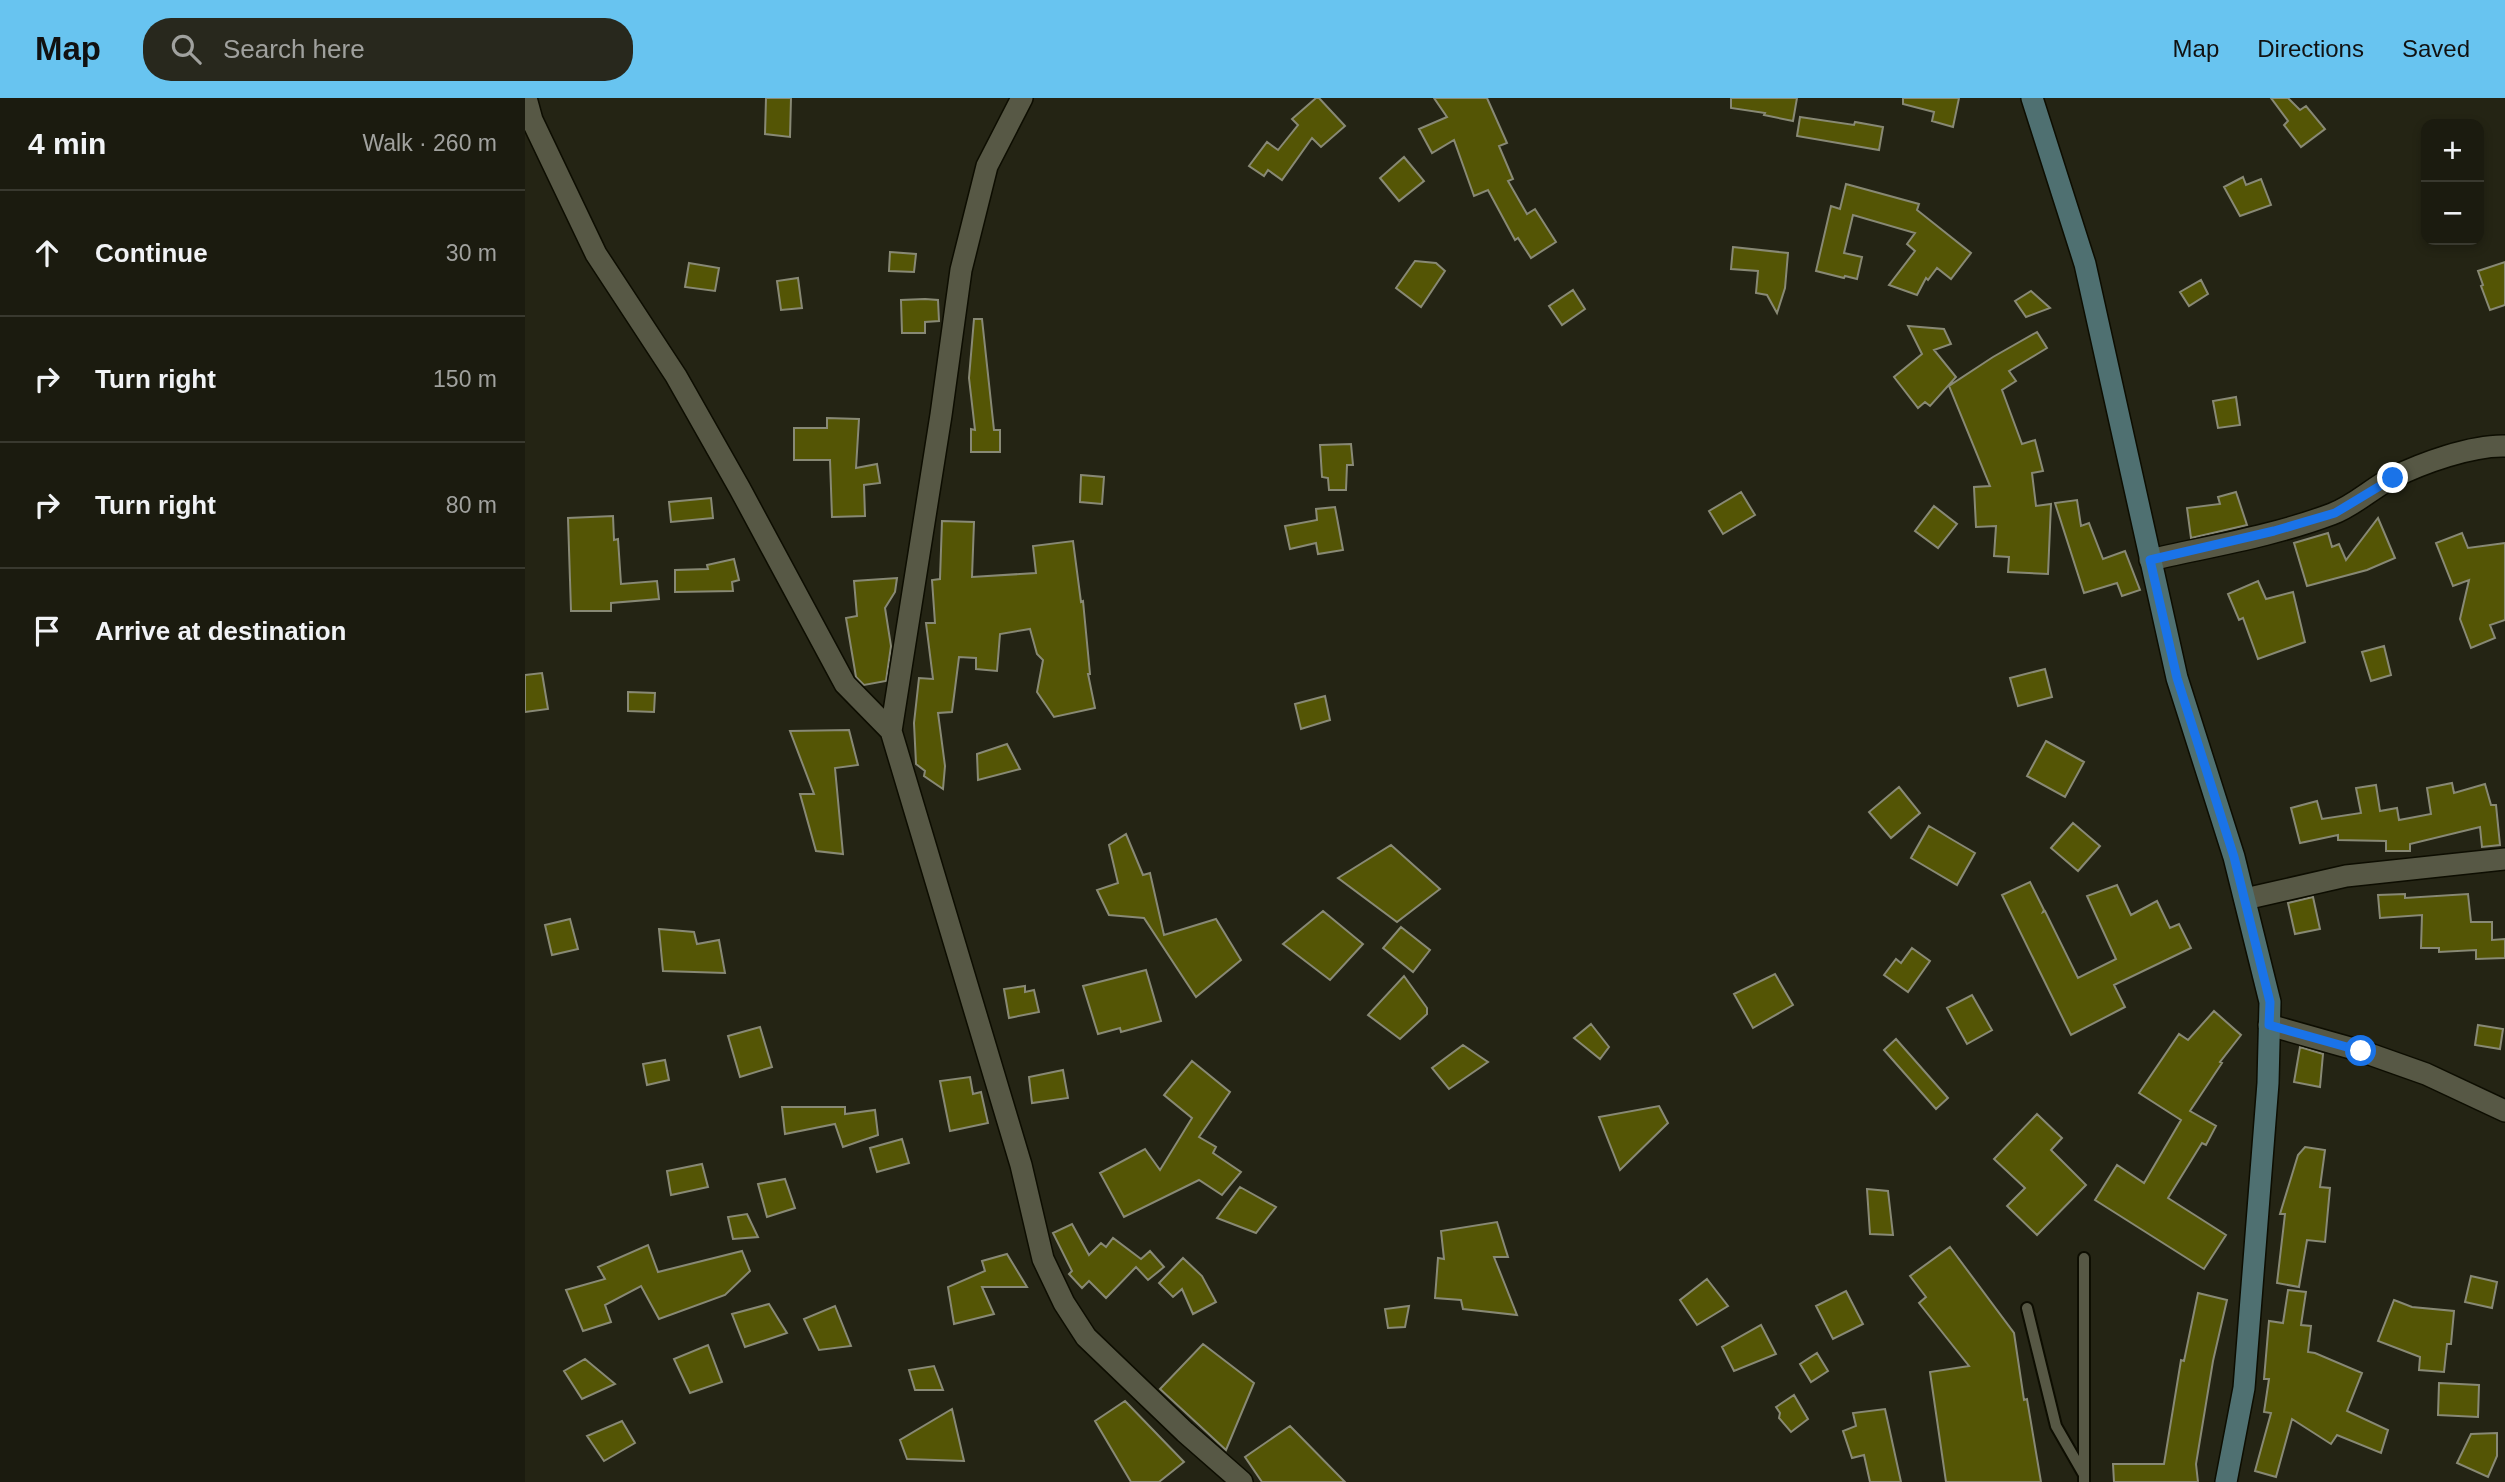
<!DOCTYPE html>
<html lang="en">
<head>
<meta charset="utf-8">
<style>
  :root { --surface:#1b1b0f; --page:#28281d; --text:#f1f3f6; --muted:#a0a19e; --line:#39392f; --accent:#68c4f0 }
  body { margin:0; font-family:Helvetica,sans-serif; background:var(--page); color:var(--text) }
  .controls { position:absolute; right:21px; top:21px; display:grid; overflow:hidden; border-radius:14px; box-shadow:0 4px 10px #0003 }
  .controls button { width:63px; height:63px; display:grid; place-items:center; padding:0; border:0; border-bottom:2px solid var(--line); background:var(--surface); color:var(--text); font:35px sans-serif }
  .stop { position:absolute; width:21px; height:21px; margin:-16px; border:5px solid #1a73e8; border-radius:50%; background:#fff }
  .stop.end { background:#1a73e8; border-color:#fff; box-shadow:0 2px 7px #0008 }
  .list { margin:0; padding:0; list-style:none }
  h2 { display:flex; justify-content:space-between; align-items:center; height:91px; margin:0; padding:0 28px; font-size:30px }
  h2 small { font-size:23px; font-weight:400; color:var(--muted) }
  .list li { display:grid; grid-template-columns:46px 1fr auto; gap:21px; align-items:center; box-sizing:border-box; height:126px; padding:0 28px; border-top:2px solid var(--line) }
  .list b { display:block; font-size:26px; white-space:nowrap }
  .list em { font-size:23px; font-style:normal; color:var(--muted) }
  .icon { flex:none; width:38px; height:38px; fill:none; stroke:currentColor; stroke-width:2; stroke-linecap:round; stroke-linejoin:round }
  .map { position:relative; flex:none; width:1980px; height:1384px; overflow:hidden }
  header { display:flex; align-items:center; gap:42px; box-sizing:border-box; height:98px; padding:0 35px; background:var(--accent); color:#111 }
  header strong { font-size:33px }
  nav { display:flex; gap:38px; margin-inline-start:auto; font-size:24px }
  .search { width:490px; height:63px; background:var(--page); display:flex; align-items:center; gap:18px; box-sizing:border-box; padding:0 24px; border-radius:28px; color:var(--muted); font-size:26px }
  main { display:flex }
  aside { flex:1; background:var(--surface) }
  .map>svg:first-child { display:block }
</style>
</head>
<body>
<header>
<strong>Map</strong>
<div class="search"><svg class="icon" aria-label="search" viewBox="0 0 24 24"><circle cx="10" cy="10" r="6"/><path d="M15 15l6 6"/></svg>Search here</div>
<nav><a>Map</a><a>Directions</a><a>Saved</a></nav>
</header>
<main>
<aside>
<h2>4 min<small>Walk · 260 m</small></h2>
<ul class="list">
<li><svg class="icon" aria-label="ahead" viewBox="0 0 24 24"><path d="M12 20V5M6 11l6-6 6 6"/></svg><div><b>Continue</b></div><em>30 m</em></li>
<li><svg class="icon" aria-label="right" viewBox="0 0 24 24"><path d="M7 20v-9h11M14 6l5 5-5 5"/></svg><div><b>Turn right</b></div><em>150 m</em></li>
<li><svg class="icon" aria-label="right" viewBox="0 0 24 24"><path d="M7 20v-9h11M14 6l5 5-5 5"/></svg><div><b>Turn right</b></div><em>80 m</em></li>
<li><svg class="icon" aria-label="arrive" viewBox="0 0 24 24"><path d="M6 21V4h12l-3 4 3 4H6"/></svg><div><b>Arrive at destination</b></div></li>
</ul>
</aside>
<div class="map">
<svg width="1980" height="1384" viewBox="0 0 1980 1384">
  <rect width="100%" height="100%" fill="#242414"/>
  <path fill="#545505" stroke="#888975" stroke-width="2" d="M241,0H266L265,39L240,36Z
    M791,0H794L820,28L796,49L787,40L757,82L743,72L739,78L724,68L742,44L753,52L773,27L767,21Z
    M909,0H962L982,45L974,48L988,81L983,83L1002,116L1010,111L1031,144L1006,160L993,140L990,142L963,92L949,98L929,42L907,55L894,31L922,19Z
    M1206,0H1272L1268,23L1239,17L1240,15L1206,10Z
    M1378,0H1434L1428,29L1407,23L1409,14L1378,6Z
    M1746,0H1763L1775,12L1781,8L1800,31L1776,49L1759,27L1763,23Z
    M1275,19L1329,27L1330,24L1358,29L1354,52L1272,38Z
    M879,59L899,83L874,103L855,80Z
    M1718,79L1721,87L1736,81L1746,107L1715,118L1699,89Z
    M1321,86L1394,106L1392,112L1446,155L1426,181L1412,170L1403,182L1401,180L1392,197L1364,187L1390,153L1382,146L1390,135L1328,117L1319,155L1337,159L1332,181L1320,178L1319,180L1291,173L1306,108L1315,111Z
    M1208,149L1263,155L1260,190L1252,215L1242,197L1231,195L1233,173L1206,171Z
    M365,154L391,156L389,174L364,173Z
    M890,163L911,165L920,173L896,209L871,190Z
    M1980,164V207L1965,212L1956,188L1958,187L1953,173Z
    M164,165L194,170L190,193L160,189Z
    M273,180L277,210L256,212L252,183Z
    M1676,182L1683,196L1664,208L1655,194Z
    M1048,192L1060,211L1037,227L1024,208Z
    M1506,193L1525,210L1501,219L1490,203Z
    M400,201L413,202L414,223L400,224V235H377L376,202Z
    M449,221H457L469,332H475V354H446V331L450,332L444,280Z
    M1383,228L1419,231L1426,246L1409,252L1431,279L1405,308L1400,304L1393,310L1369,279L1397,256Z
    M1512,234L1522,250L1484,273L1491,283L1477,292L1497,346L1510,342L1518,373L1507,375L1511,408L1526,406L1523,476L1483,474L1484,459L1469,458L1471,428L1451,429L1449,389L1465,388L1424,288L1468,259Z
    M1711,299L1715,327L1693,330L1688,303Z
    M302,320L334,321L331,370L352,366L355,385L339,387L340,418L307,419L305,362H269V330H302Z
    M826,346L828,367H822L821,392H804L803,380L797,379L795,347Z
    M556,377L579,379L577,406L555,404Z
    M1216,394L1230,417L1198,436L1184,413Z
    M1711,394L1722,427L1666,440L1662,410L1695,406L1693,399Z
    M186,400L188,420L146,424L144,404Z
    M1552,402L1556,428L1564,425L1578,461L1600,453L1615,492L1597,498L1592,485L1559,495L1530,405Z
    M1409,408L1432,426L1413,450L1390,433Z
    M810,409L818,452L793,456L791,445L765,451L760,428L792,422L791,411Z
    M88,418L89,442L93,441L96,486L132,483L134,501L86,505V513H46L43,420Z
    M1853,420L1870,460L1842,472L1782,488L1769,445L1803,435L1807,449L1814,446L1821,462Z
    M417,423L449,424L447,479L511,475L508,448L548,443L556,504L558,503L565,576H563L570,610L529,619L512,594L518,562L512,556L505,531L475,536L472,573L451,571V560L434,559L427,614L413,615L420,668L418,691L399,678L400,673L391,666L389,625L394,580L408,581L401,525H410L407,482L415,481Z
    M1937,435L1943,450L1980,445V522L1965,527L1970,540L1946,550L1935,521L1944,482L1928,488L1911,445Z
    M209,461L214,482L207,484L208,493L150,494V472L183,471L182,467Z
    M372,480L370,494L360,510L366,548L361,583L339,587L331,579L321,520L332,518L329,483Z
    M1733,483L1741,501L1768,494L1780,544L1733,561L1718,520L1714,522L1703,496Z
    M1859,548L1866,577L1846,583L1837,554Z
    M1520,571L1527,599L1493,608L1485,580Z
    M17,575L23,611L0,614V577Z
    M103,594L130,595L129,614L103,613Z
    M800,598L805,622L776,631L770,606Z
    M324,632L333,667L310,670L318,756L291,753L275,696H289L265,633Z
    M1521,643L1559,664L1540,699L1502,678Z
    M482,646L495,671L453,682L452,656Z
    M1927,685L1929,695L1960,686L1966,707H1971L1975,747L1957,749L1955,729L1885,746V753H1861V743L1813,742V737L1775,745L1766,710L1792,703L1797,721L1836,715L1831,690L1851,687L1855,713L1872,710L1874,722L1906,716L1902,690Z
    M1374,689L1395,715L1366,740L1344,714Z
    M1548,725L1575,748L1553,773L1526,750Z
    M1404,728L1450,755L1432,787L1386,760Z
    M601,736L618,777L625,775L639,837L691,821L716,862L671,899L619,820L584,817L572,792L593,785L584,747Z
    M866,747L915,791L872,824L813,780Z
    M1505,784L1519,812L1518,814L1520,813L1553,880L1591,861L1562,798L1592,787L1606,817L1632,803L1645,830L1654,826L1666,850L1589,887L1600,909L1546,937L1477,797Z
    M1880,796V800L1943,796L1946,824H1967V842L1980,841V860L1951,861V852L1914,854V850H1896L1897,817L1855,820L1853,797Z
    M1788,799L1795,831L1770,836L1763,805Z
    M798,813L838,846L805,882L758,846Z
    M45,821L53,851L27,857L20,827Z
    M876,829L905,852L888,874L858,850Z
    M134,831L169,834L172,846L194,842L200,875L138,873Z
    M1387,850L1405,863L1383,894L1359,877L1371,861L1376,865Z
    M621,872L636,923L596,934L595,930L573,936L558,888Z
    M1250,876L1268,907L1228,930L1209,896Z
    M879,878L902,910V916L875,941L843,917Z
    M500,888V894L509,892L514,914L484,920L479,891Z
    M1447,897L1467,932L1442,946L1422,910Z
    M1689,913L1716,937L1695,964L1697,965L1665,1013L1691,1028L1681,1047L1677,1045L1643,1100L1701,1137L1679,1171L1570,1102L1592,1067L1619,1085L1656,1022L1614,995L1654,936L1663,942Z
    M1066,926L1084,949L1075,961L1049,940Z
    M1953,927L1978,931L1975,951L1950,947Z
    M235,929L247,969L215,979L203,938Z
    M1371,941L1423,1000L1411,1011L1359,952Z
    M938,947L963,964L924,991L907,970Z
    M1775,949L1798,956L1795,989L1769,984Z
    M140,962L144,982L122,987L118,966Z
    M667,963L705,994L674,1039L691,1049L688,1055L716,1074L697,1097L674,1082L599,1119L575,1075L620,1051L635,1072L667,1020L639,997Z
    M538,972L543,1000L507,1005L504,979Z
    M445,979L448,996L456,994L463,1025L425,1033L415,983Z
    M1134,1008L1143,1025L1095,1072L1074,1019Z
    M257,1009H320V1016L350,1012L353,1037L318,1049L310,1026L260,1036Z
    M1512,1016L1537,1040L1526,1052L1561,1087L1512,1137L1482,1108L1500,1090L1469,1061Z
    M377,1041L384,1065L352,1074L345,1050Z
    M1780,1049L1800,1052L1795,1089L1805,1090L1800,1144L1782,1142L1774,1189L1752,1185L1760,1116H1755L1773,1057Z
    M177,1066L183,1089L146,1097L142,1073Z
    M260,1081L270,1110L242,1119L233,1086Z
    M715,1089L751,1109L731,1135L692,1120Z
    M1342,1091L1363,1093L1368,1137L1345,1136Z
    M222,1116L233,1139L208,1141L203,1119Z
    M972,1124L983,1159H969L992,1217L938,1211L936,1202L910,1200L913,1160L919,1161L916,1133Z
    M547,1126L564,1157L576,1145L581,1149L588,1140L616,1161L625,1153L639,1169L623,1182L611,1169L581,1200L564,1183L557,1190L544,1176L547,1173L528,1135Z
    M123,1147L133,1174L217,1153L225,1173L200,1197L134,1221L116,1188L80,1207L86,1224L58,1233L41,1192L80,1181L73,1169Z
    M1425,1149L1489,1235L1499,1302L1502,1301L1516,1384H1421L1405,1274L1444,1268L1394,1205L1401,1199L1385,1178Z
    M482,1156L502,1189H457L469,1216L429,1226L423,1189L460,1173L457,1163Z
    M658,1160L677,1178L691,1204L668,1216L657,1191L648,1199L634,1185Z
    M1946,1178L1972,1184L1967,1210L1940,1204Z
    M1182,1181L1203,1208L1172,1227L1155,1202Z
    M1763,1192L1781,1194L1776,1227L1786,1228L1783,1254L1790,1255L1837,1275L1822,1313L1863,1332L1856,1355L1812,1337L1806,1346L1767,1321L1751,1379L1730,1373L1746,1315L1739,1314L1744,1281H1739L1744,1223L1758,1225Z
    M1321,1193L1338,1226L1308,1241L1291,1208Z
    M1673,1195L1702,1202L1688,1263L1671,1366L1673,1384H1589L1588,1366H1639L1656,1262L1659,1263Z
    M1869,1202L1887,1209L1929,1213L1926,1246H1922L1919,1274L1894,1272L1895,1259L1853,1243Z
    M244,1206L262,1235L220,1249L207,1216Z
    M310,1208L326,1248L294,1252L279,1221Z
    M884,1208L880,1229L863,1230L860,1211Z
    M1236,1227L1251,1256L1209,1273L1197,1249Z
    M678,1246L729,1285L701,1352L635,1291Z
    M183,1247L197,1284L165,1295L149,1261Z
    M1292,1255L1303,1273L1286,1284L1275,1266Z
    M60,1261L90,1286L57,1301L39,1273Z
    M409,1268L418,1292H390L384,1272Z
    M1914,1285L1954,1287L1953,1319L1913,1317Z
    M1269,1297L1283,1321L1266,1334L1254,1320L1255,1315L1251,1309Z
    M600,1303L659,1364L634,1384H606L570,1323Z
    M427,1311L439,1363L382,1361L375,1342Z
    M1360,1311L1376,1384H1345L1339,1357L1327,1360L1318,1333L1331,1328L1328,1315Z
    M97,1323L110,1345L79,1363L62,1338Z
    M765,1328L820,1384H737L720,1359Z
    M1972,1335V1358L1963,1379L1932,1365L1946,1336Z"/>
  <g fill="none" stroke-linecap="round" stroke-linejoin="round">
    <g stroke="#0d0d01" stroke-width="14">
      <path id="lane" d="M1502,1210L1531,1328L1558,1375
        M1559,1384V1160"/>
    </g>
    <g stroke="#0d0d01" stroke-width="24">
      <path id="street" d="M1,0L7,22L71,156L151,278L215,391L320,586L366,633L496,1067L518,1161L539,1205L561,1239L660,1334L717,1384
        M1625,462C1686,448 1749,438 1807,416C1829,408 1847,390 1867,380C1897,365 1947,347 1980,348
        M366,633L416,317L436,172L462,68L497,0
        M1720,801L1821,778L1980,761
        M1744,927L1836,953L1901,976L1980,1013"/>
    </g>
    <g stroke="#0d0d01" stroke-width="24">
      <path id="secondary" d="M1507,0L1560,166L1652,580L1709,759L1745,904L1743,985L1719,1290L1701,1384"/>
    </g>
    <use href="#lane" stroke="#575845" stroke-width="10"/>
    <use href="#street" stroke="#575845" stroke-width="21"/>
    <use href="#secondary" stroke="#4f7071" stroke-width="21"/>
  </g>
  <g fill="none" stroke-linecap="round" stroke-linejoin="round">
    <path stroke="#1a73e8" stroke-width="9" d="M1836,953L1744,927L1745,904L1709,759L1652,580L1625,462L1749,433L1810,415L1868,380"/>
  </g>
</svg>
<div class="controls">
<button>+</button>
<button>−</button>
</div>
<div class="stop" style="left:1836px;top:953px"></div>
<div class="stop end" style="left:1868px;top:380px"></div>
</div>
</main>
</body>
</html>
